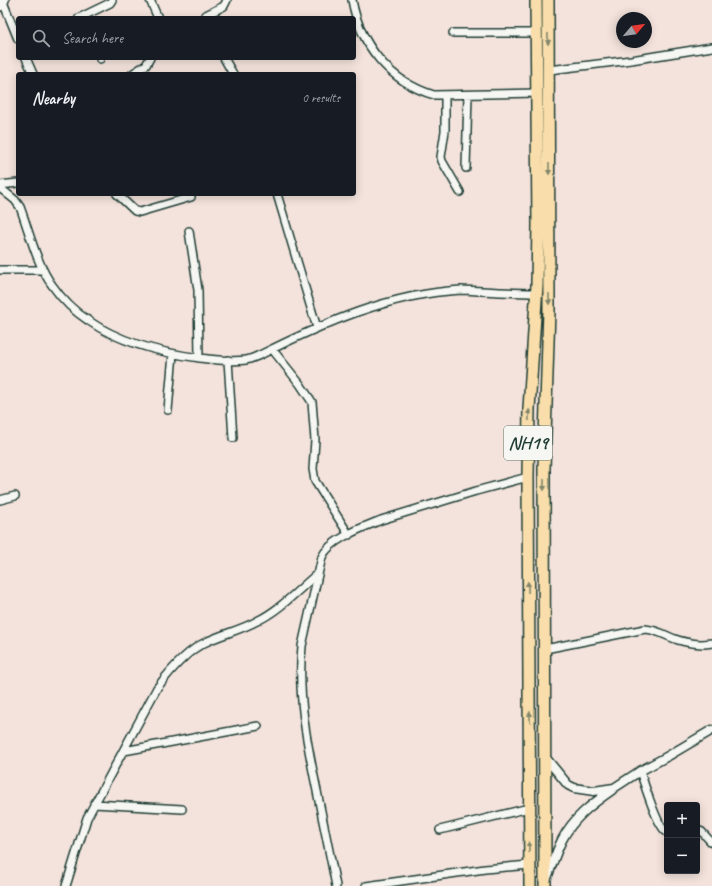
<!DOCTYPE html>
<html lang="en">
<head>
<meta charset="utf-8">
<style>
  :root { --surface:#171b24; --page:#20242c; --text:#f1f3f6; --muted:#9ea1a6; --line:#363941 }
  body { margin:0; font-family:Caveat,sans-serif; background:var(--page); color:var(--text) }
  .controls { position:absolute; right:12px; bottom:12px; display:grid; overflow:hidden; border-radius:4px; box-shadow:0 2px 10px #0003 }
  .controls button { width:36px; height:36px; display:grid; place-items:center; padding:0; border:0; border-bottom:1px solid var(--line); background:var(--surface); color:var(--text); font:20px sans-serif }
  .compass { position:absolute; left:616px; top:12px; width:36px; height:36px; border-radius:50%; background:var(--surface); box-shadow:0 2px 10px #0003; rotate:61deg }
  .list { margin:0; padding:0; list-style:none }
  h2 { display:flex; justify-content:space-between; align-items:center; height:52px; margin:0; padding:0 16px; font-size:17px }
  h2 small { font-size:13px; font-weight:400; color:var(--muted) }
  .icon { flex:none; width:22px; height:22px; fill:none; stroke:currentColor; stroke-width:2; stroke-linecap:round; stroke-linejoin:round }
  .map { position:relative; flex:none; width:712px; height:886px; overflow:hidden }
  .search { position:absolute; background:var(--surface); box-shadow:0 2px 10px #0003; left:16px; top:16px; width:340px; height:44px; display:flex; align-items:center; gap:10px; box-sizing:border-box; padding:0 14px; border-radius:4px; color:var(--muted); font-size:15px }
  .panel { position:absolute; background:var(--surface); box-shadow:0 2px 10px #0003; left:16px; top:72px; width:340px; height:124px; border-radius:4px }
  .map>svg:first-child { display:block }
</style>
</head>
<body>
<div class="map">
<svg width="712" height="886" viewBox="0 0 712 886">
  <rect width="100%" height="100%" fill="#f4e3dc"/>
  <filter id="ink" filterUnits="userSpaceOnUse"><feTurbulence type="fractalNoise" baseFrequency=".025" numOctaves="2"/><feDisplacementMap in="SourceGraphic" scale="8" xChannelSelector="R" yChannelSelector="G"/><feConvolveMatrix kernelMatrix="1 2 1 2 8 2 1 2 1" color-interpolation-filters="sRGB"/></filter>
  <g filter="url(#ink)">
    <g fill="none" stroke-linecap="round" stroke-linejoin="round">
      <g stroke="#1f3d34" stroke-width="10">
        <path id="minor" d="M150,0L158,18
          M352,0C360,45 390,82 434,95L537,93
          M3,2L18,39
          M79,18L110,3L112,0
          M204,18L206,15L224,6L227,0
          M453,33H536
          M26,58L33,74
          M100,58V59
          M224,58L233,74
          M549,70L631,60L712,47
          M132,74L146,65L150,58
          M445,95V131L441,157L442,161L460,192
          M466,168L468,95
          M0,185L18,183
          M0,188L15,200L20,207C29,231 37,265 52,285C61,298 75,312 89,321C121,343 162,353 200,358C215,360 231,362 246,360C251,359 255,357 260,355C324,323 389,294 461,290C468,290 475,291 482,291C500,292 519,293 537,293
          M117,194L135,211L140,212L191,197
          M277,194L317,328
          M189,231L198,290L199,358
          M0,270H43
          M272,349L300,384L312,402L315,440L313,469L315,481L349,535
          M228,360L233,438
          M168,410L173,354
          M0,500L15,496
          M545,649L645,629C658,630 666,636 678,640C688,643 701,645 712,643
          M124,751L258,726
          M640,771C644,783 658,829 667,832
          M94,804L182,809
          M440,830L529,808
          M697,830L702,832L712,843
          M66,886L87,818L157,688C169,672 188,650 206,642C222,634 241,630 257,621C280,610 298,590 317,574
          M336,886C330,854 323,822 317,791C307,743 297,695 302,646L322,557C330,539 364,527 381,520L476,491L528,477
          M366,886L485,869L529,865"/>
      </g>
      <g stroke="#1f3d34" stroke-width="11">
        <path id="tertiary" d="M545,757L568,785L574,788L594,791L614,788L640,771L668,756L712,730
          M547,878C552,865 556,852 562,840C573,818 592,804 612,790"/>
      </g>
      <g stroke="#1f3d34" stroke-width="12">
        <path id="secondary" d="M0,6L4,0"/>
      </g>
      <g stroke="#1f3d34" stroke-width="14">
        <path id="trunk" d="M530,886L528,477L529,409L537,285L538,225L536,0
          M545,886L544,468L549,310L548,0"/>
      </g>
      <use href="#minor" stroke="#f6f6f2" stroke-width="7"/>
      <use href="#tertiary" stroke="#f6f6f2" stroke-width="8"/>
      <use href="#secondary" stroke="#f6f6f2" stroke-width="9"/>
      <use href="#trunk" stroke="#f9deab" stroke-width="11"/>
    </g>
    <defs><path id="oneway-solid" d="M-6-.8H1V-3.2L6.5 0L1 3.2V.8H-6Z"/></defs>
    <g fill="#81856a">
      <use href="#oneway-solid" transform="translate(548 39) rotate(89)"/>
      <use href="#oneway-solid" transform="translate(549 169) rotate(90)"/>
      <use href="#oneway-solid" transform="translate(549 299) rotate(90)"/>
      <use href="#oneway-solid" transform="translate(529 415) rotate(-89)"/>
      <use href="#oneway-solid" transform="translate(544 485) rotate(90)"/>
      <use href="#oneway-solid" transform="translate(528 587) rotate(-91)"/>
      <use href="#oneway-solid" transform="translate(530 717) rotate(-90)"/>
      <use href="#oneway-solid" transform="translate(529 847) rotate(-90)"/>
    </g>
  </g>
  <g text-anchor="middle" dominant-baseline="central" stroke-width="4" stroke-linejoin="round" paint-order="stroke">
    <rect fill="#f6f6f2" stroke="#60746d" stroke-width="1" x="504" y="426" width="48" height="34" rx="3"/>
    <g font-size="19" font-weight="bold" fill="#1f3d34">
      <text x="528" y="443">NH19</text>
    </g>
  </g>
</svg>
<div class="controls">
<button>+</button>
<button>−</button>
</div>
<svg class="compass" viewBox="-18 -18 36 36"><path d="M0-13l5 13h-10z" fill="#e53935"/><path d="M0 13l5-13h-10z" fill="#9ea1a6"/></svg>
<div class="search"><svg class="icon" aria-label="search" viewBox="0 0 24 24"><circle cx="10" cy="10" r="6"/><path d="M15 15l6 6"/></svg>Search here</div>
<section class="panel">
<h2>Nearby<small>0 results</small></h2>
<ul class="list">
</ul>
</section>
</div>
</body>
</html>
